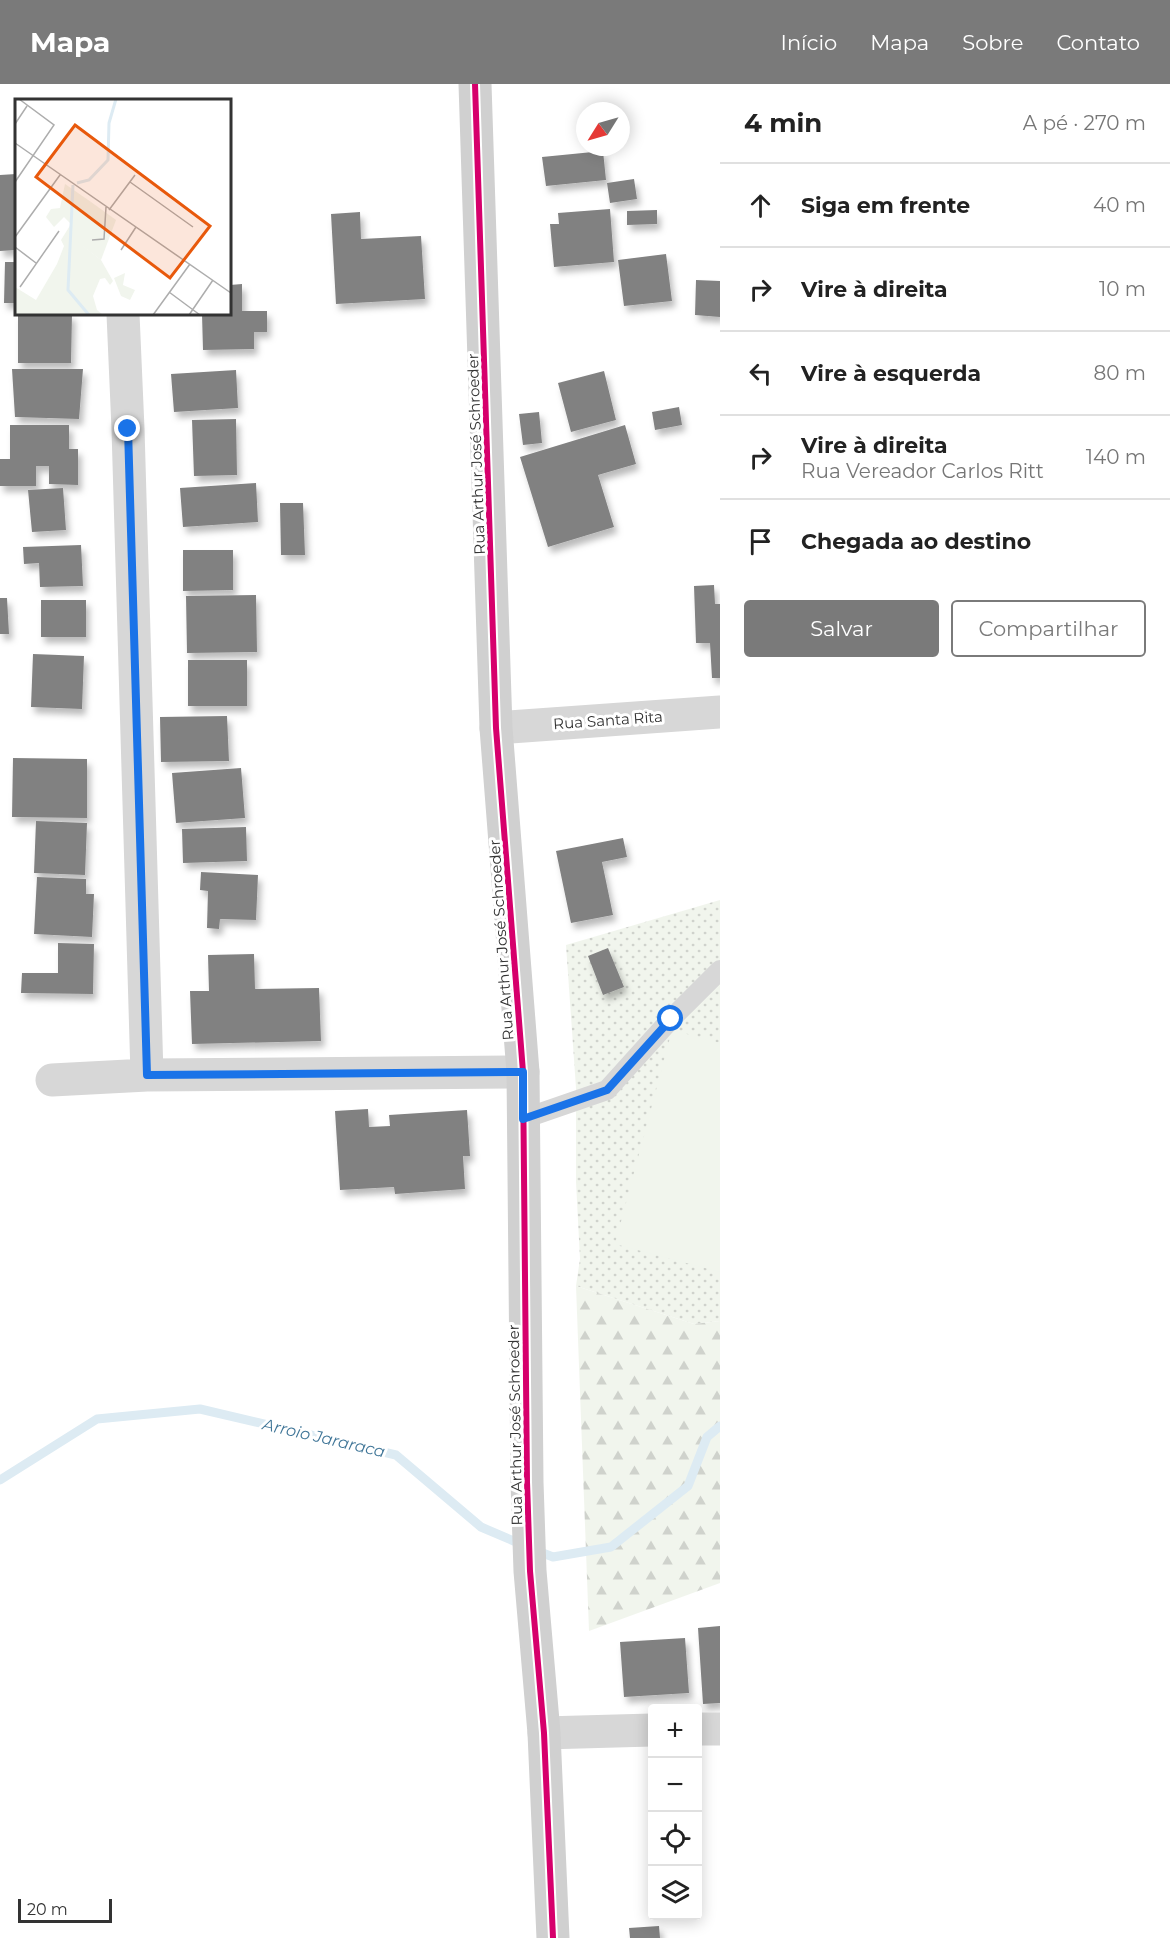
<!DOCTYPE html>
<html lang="pt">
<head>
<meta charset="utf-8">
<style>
  :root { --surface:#fff; --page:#f6f6f6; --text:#222; --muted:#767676; --line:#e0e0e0; --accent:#7a7a7a }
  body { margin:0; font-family:Montserrat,sans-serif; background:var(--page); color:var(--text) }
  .controls { position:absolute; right:18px; bottom:18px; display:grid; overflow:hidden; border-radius:6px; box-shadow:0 3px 15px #0003 }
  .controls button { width:54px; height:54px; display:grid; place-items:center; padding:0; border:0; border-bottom:2px solid var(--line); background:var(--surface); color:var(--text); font:30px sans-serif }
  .compass { position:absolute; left:576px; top:18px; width:54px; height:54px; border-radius:50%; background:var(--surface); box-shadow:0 3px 15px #0003; rotate:233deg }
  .scale { position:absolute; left:18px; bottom:15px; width:94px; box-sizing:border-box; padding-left:6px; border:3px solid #333; border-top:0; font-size:16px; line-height:21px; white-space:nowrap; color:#333; -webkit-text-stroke:4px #fff; paint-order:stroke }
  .stop { position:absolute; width:18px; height:18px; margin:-14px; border:4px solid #1a73e8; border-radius:50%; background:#fff }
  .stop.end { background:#1a73e8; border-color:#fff; box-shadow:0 2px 6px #0008 }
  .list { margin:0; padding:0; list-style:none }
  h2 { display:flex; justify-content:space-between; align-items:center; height:78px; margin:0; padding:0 24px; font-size:26px }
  h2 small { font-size:20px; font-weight:400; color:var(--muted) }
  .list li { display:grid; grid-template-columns:39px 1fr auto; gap:18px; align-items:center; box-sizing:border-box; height:84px; padding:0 24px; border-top:2px solid var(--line) }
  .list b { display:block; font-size:22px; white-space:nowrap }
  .list p { margin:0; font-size:20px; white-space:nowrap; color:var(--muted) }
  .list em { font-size:20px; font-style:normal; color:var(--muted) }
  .actions { display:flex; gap:12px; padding:18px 24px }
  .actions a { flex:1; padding:14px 0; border:2px solid var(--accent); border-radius:6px; text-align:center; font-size:21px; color:var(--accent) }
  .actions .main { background:var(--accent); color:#fff }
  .icon { flex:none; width:33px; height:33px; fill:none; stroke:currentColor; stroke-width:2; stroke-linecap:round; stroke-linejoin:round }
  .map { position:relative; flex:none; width:720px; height:1854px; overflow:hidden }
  header { display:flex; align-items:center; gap:36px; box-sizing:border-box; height:84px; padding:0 30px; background:var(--accent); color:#fff }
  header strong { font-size:28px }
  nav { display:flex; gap:33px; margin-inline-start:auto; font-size:21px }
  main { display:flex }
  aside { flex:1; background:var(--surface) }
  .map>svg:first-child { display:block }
</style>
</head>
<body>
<header>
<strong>Mapa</strong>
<nav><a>Início</a><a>Mapa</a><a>Sobre</a><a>Contato</a></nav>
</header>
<main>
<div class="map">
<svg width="720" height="1854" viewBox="0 0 720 1854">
  <defs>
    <pattern id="grass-dots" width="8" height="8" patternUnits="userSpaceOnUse" patternTransform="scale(1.5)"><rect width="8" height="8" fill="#f1f5ed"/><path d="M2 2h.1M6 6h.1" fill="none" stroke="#cfd2cc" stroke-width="1.8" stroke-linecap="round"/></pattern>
    <pattern id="forest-firs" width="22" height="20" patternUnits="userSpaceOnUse" patternTransform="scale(1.5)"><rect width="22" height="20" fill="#f1f5ed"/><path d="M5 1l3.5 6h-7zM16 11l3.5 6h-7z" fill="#cfd2cc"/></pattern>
    <filter id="shadow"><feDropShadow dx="3.5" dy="6" stdDeviation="3" flood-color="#0004"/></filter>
  </defs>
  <rect width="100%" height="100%" fill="#fff"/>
  <path fill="url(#grass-dots)" d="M720,816V1237L694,1240L576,1202L580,1175L576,1098V1004L566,861Z"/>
  <path fill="url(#forest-firs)" d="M576,1202L694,1240L720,1237V1499L589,1547Z"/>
  <path fill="#f1f5ed" d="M672,946L720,959V1188L615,1160Z"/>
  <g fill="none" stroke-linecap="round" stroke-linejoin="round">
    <path stroke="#ddebf3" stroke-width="9" d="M0,1396L97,1335L200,1325L396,1371L481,1443L523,1461
      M535,1466L553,1473L611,1463L688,1402L707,1353L720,1342"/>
  </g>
  <path fill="#818181" filter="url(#shadow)" d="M603,67L606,96L546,102L542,73Z
    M16,90V166L0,167V91Z
    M634,95L637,115L610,119L607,99Z
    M610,125L614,178L554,183L550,140H559L558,129Z
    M657,126V140L627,141V127Z
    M360,128L361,155L421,152L425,215L336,220L331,130Z
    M666,170L672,217L624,222L618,176Z
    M5,178H16V219H4Z
    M696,196L720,197V233L695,231Z
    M242,200V227H267V248H254V265L203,266L202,230H230V201Z
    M18,230H72L71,279H18Z
    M12,285H83L79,335L15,333Z
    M236,286L238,324L174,328L171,290Z
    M604,287L616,336L571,348L558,299Z
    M679,323L682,341L655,346L652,328Z
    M539,328L542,359L523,361L519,330Z
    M236,335L237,391L194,392L192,336Z
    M10,341H69V365H78V401L49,400V382H36V402H0V375H10Z
    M625,341L636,380L598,391L614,443L548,463L520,373Z
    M256,399L258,438L183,443L180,404Z
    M63,404L66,446L32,448L28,406Z
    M280,419H303L305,471H281Z
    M81,461L83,502L40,503L39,479L24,480L23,463Z
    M183,466H233V506L183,507Z
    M714,501L715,520H720V594H712L710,559H696L694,502Z
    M256,511L257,568L187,569L186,512Z
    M0,514H7L9,550H0Z
    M41,516H86V553H41Z
    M33,570L84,572L82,625L31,623Z
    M188,576H247V622H188Z
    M227,632L229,677L161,678L160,633Z
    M13,674L87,675V734L12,733Z
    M241,684L245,734L176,739L172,689Z
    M36,737L87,739L85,791L34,789Z
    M246,743L247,777L183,779L182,745Z
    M623,754L627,773L602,778L613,831L571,839L556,767Z
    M201,788L258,791L256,836L220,835L219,845L207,844L208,807L200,806Z
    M37,793L86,795V810H94L92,853L34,850Z
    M58,859L94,860L93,910L21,909L22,889H58Z
    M608,864L624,903L603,911L588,872Z
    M254,870L255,905L319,904L321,957L192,960L190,907H209L208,871Z
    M368,1025L369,1043L390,1042L389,1031L467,1026L470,1072H463L465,1105L395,1110L394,1103L340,1106L335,1027Z
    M720,1542V1619L703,1620L698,1544Z
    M685,1554L689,1609L624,1613L620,1558Z
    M659,1842L660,1854H630L629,1844Z"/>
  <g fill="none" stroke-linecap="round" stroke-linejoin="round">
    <path stroke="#d7d7d7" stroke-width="20" d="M523,1035L607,1006L671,935L720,886"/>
    <path stroke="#d7d7d7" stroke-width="33" d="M123,230L128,345L147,991
      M496,644L720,628
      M52,996L147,991L523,988
      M698,1645H720
      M544,1649L652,1646"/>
    <path stroke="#d0d0d0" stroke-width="33" d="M475,0L496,644L523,988L527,1398L530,1487L544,1649L553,1854"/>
    <g stroke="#fff" stroke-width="10">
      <path id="cycleway" d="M475,0L496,644L523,988L527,1398L530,1487L544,1649L553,1854"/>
    </g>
    <use href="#cycleway" stroke="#d6006c" stroke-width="6"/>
  </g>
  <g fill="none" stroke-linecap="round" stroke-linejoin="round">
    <path stroke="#1a73e8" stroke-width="8" d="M128,345L147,991L523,988V1035L607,1006L671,935"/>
  </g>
  <g text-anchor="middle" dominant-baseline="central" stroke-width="6" stroke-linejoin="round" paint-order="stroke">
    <g font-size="15" fill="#333" stroke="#fff">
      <text transform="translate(476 370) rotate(-92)">Rua Arthur José Schroeder</text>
      <text transform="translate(608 636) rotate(-4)">Rua Santa Rita</text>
      <text transform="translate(501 856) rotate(-94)">Rua Arthur José Schroeder</text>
      <text transform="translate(515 1341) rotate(-91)">Rua Arthur José Schroeder</text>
    </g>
    <g font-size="16" font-style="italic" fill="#3f7597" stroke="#fff">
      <text transform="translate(324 1354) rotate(13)">Arroio Jararaca</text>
    </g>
  </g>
  <g transform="translate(15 15)">
    <rect width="216" height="216" fill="#fff"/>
    <path d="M76,103L101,121L86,161L54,137L67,109Z" fill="#f1f5ed"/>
    <path d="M50,85L76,103L67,110L55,137L86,161L98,182L95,186L90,179L85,180L78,197L82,211L88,216H0V188L21,201L42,165L49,147L46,141L56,125L49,118L39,128L31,118L36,110L45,109ZM110,174L108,186L120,191L115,201L106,197L99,179Z" fill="#f1f5ed"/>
    <path d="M77,108L89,124L78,132L66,117Z" fill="#f1f5ed"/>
    <path fill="none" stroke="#ddebf3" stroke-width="3" d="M62,84L74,81L93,61L94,24L101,0M58,86L53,191L74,216"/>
    <path fill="none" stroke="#adadad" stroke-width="1.5" d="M0,25L12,7M0,44L216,194M0,83L39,26L4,0M115,83L178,128M94,111L120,76M0,138L45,76M77,141L89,140L91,108M0,148L21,164M106,151L121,128M5,188L44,132M154,193L185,216M138,216L175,165M174,216L198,181"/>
    <path fill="#e8590c" fill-opacity="0.15" stroke="#e8590c" stroke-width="3" d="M60,26L195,127L155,179L21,78Z"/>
    <rect width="216" height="216" fill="none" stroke="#333" stroke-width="3"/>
  </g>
</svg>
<div class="controls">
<button>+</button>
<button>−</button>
<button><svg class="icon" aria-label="locate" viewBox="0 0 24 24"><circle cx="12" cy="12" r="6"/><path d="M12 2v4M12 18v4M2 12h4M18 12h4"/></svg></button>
<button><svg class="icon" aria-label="layers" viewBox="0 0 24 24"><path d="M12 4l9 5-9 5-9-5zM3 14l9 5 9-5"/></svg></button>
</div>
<svg class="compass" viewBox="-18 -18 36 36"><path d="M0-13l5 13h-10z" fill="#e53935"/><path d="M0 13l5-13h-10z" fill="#767676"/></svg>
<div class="scale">20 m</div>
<div class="stop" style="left:671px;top:935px"></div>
<div class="stop end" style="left:128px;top:345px"></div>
</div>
<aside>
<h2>4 min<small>A pé · 270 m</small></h2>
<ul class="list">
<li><svg class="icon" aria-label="ahead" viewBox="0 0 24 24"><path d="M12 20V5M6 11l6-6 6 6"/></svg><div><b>Siga em frente</b></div><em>40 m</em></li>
<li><svg class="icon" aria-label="right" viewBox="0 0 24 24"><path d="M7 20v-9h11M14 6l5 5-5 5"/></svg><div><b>Vire à direita</b></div><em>10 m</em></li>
<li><svg class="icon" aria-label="left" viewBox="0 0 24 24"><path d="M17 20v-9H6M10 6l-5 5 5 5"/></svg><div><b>Vire à esquerda</b></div><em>80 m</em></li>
<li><svg class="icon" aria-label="right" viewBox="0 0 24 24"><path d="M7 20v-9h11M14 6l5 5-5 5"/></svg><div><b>Vire à direita</b><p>Rua Vereador Carlos Ritt</p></div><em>140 m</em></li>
<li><svg class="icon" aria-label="arrive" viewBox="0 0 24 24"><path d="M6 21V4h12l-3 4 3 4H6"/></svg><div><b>Chegada ao destino</b></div></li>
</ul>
<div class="actions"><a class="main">Salvar</a><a>Compartilhar</a></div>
</aside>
</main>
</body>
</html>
